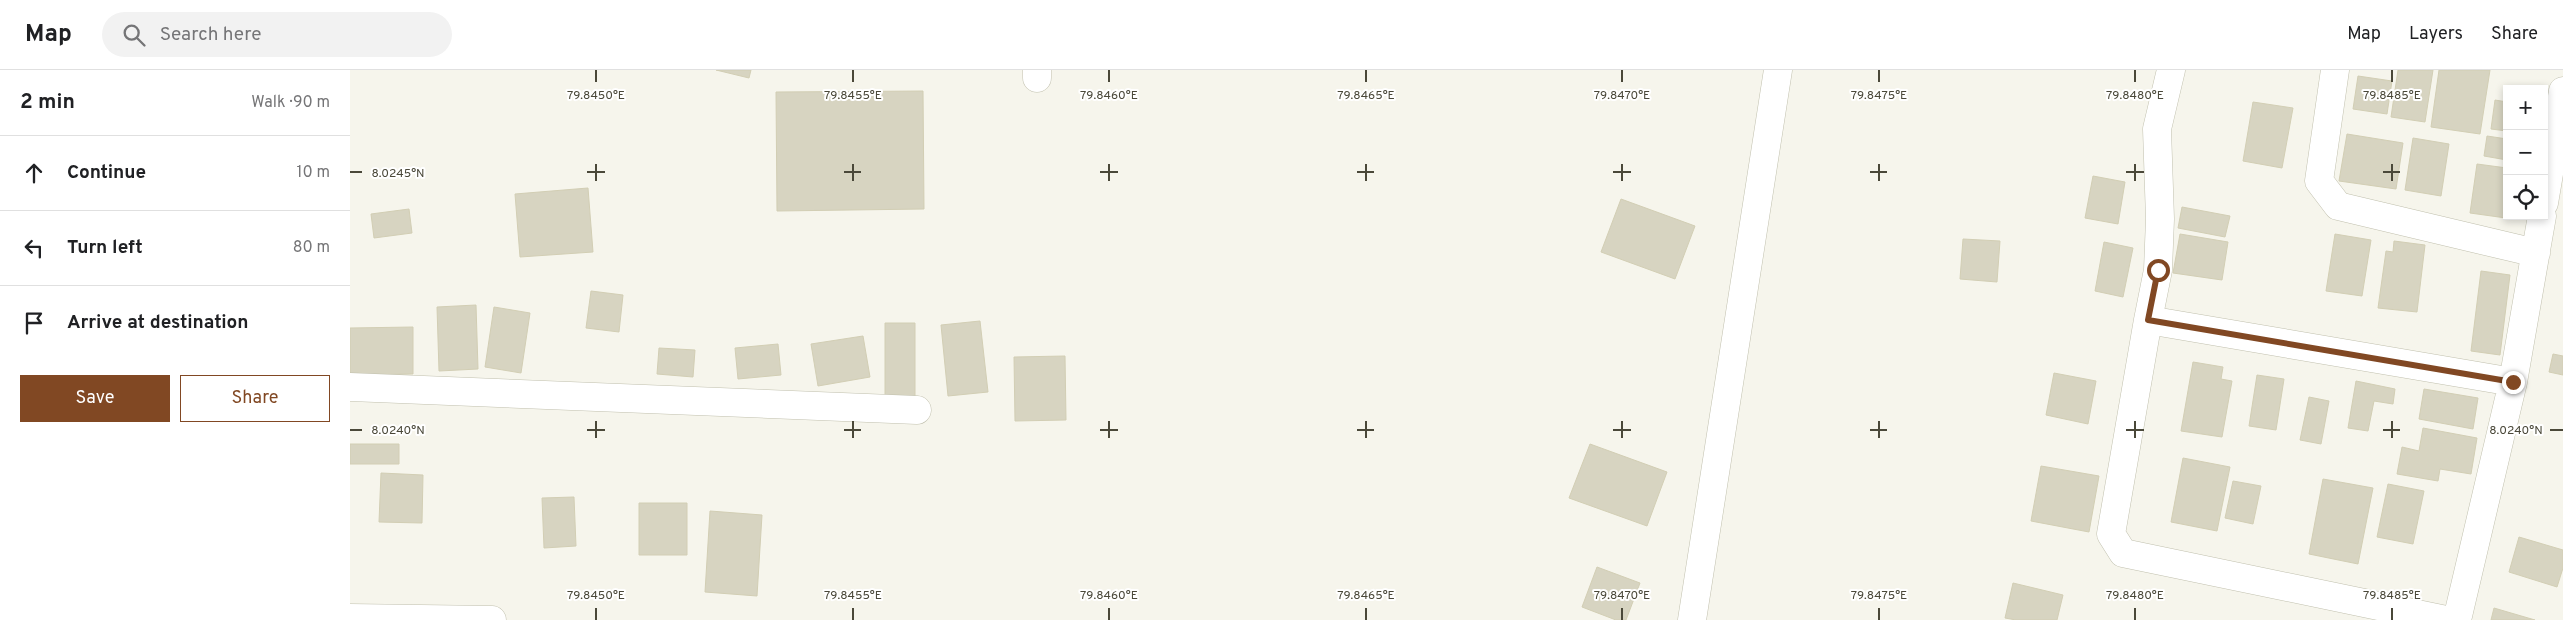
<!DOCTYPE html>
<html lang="en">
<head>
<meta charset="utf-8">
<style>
  :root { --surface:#fff; --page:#f2f2f2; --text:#202124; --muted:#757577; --line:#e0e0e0; --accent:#814823 }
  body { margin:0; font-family:Overpass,sans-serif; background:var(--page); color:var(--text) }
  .controls { position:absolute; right:15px; top:15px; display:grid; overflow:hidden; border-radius:0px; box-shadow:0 2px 8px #0003 }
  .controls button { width:45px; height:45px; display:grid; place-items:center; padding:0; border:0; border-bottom:1px solid var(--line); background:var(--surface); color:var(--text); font:25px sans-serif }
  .stop { position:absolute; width:15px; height:15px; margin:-11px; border:4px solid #814823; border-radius:50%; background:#fff }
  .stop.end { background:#814823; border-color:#fff; box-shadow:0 1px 5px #0008 }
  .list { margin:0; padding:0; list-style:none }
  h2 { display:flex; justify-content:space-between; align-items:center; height:65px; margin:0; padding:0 20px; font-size:21px }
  h2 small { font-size:16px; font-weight:400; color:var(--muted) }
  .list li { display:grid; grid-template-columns:32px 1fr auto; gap:15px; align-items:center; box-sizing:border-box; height:75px; padding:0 20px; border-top:1px solid var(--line) }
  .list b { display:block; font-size:19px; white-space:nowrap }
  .list em { font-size:16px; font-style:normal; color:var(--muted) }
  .actions { display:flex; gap:10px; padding:15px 20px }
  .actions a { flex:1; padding:11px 0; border:1px solid var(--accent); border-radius:0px; text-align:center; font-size:18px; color:var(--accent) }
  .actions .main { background:var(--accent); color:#fff }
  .icon { flex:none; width:28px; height:28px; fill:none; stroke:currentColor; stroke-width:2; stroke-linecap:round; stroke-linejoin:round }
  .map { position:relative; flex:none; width:2213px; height:550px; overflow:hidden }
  header { display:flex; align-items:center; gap:30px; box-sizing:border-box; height:70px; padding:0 25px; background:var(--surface); border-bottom:1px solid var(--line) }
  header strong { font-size:24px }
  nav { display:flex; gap:28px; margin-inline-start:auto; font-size:18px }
  .search { width:350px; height:45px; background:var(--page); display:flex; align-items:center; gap:12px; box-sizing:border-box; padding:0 18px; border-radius:28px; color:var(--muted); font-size:19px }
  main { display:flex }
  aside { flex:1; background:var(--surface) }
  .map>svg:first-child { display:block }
</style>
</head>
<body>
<header>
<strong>Map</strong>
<div class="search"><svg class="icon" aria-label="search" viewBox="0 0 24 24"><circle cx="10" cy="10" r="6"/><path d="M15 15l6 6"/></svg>Search here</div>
<nav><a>Map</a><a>Layers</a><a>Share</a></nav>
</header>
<main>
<aside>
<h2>2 min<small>Walk · 90 m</small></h2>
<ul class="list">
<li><svg class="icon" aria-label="ahead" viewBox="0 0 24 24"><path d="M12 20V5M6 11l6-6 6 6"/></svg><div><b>Continue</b></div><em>10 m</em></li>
<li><svg class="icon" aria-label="left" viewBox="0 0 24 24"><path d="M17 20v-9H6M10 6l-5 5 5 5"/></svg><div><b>Turn left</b></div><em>80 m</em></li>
<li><svg class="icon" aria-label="arrive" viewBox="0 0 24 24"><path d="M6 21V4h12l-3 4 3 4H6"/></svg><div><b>Arrive at destination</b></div></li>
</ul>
<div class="actions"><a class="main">Save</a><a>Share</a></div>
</aside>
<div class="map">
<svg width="2213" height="550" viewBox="0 0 2213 550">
  <rect width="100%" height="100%" fill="#f6f5ec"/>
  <path fill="#d7d4c1" stroke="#d2ceb4" d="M366,0H401L399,8Z
    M2048,0H2083L2075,52L2041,47Z
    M2089,0H2140L2130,64L2081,57Z
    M2008,6L2042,11L2037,44L2003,39Z
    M573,21L574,139L427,141L426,22Z
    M2145,30L2157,32V61L2141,59Z
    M1903,32L1943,38L1932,98L1893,91Z
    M1997,64L2053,73L2046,119L1989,111Z
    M2137,66L2157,69V90L2134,86Z
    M2063,68L2099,74L2091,126L2055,120Z
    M2127,94L2157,98L2156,148L2120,143Z
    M1743,106L1775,112L1768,154L1735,148Z
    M238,118L243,182L170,187L165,124Z
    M1271,129L1345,156L1325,209L1251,182Z
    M1832,137L1880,146L1875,167L1828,158Z
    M59,139L62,163L24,168L21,144Z
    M1830,164L1878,172L1872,210L1823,203Z
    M1985,164L2021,170L2012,226L1976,221Z
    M1613,169L1650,171L1647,212L1610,209Z
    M2044,171L2075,175L2067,242L2028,238L2036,181L2043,182Z
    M1754,172L1783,178L1773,227L1745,221Z
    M2131,201L2160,205L2150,285L2121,281Z
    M241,221L273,225L269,262L236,258Z
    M126,235L128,299L89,301L87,237Z
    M144,237L180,243L171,303L135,297Z
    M630,251L638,322L598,326L591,255Z
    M535,253H565V326H535Z
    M63,257V304L0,305V258Z
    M513,266L520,307L468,316L461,274Z
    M428,274L431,305L388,309L385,278Z
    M309,278L345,280L343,307L307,304Z
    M2203,284L2213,286V305L2199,302Z
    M715,286L716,350L665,351L664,287Z
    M1843,292L1873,297L1871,309L1882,311L1872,367L1831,361Z
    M1704,303L1746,311L1738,354L1696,345Z
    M1907,305L1934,309L1926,360L1899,356Z
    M2006,311L2045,319L2043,334L2024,331L2018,361L1998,358Z
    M2074,319L2128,328L2123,359L2069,349Z
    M1959,327L1979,331L1971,374L1950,370Z
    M2073,358L2127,368L2121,404L2090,399L2088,411L2047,404L2052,377L2069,381Z
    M0,374H49V394H0Z
    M1240,374L1317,402L1297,456L1219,428Z
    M1833,388L1880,397L1867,461L1821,452Z
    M1691,396L1749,406L1739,462L1681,451Z
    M31,403L73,405L72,453L29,452Z
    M1973,409L2023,418L2008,494L1959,484Z
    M1883,411L1911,416L1903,454L1875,448Z
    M2038,414L2074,421L2063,474L2027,467Z
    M224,427L226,476L194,478L192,428Z
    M289,433H337V485H289Z
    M360,441L412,445L407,526L355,522Z
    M2169,467L2213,480V498L2207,517L2159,502Z
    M1247,497L1290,513L1276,550H1266L1232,537Z
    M1663,513L1713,525L1707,550H1666L1655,548Z
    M2144,538L2185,550H2141Z"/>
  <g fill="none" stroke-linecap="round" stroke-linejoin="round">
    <g stroke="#c1c0ae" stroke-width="29">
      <path id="minor" d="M687,0V8
        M1985,0L1969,111L1988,136L2186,183
        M2194,133L2213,21
        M1798,250L1808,200L1810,149L1807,59L1821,0
        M0,317L567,340
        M0,548L142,550
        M1342,550L1428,0
        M2096,550L1773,483L1761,464L1798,250L2163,312
        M2107,550L2163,312L2192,146"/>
    </g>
    <use href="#minor" stroke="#fff" stroke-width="28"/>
  </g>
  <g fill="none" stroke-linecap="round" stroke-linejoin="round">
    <path stroke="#814823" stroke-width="6" d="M1808,200L1798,250L2163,312"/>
  </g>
  <path fill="none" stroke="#4a4839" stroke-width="2" d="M246,0V12M503,0V12M759,0V12M1016,0V12M1272,0V12M1529,0V12M1785,0V12M2042,0V12M246,94V111M503,94V111M759,94V111M1016,94V111M1272,94V111M1529,94V111M1785,94V111M2042,94V111M0,102H12M237,102H255M494,102H511M750,102H768M1007,102H1024M1263,102H1281M1520,102H1537M1776,102H1794M2033,102H2050M246,351V368M503,351V368M759,351V368M1016,351V368M1272,351V368M1529,351V368M1785,351V368M2042,351V368M0,360H12M237,360H255M494,360H511M750,360H768M1007,360H1024M1263,360H1281M1520,360H1537M1776,360H1794M2033,360H2050M2200,360H2213M246,538V550M503,538V550M759,538V550M1016,538V550M1272,538V550M1529,538V550M1785,538V550M2042,538V550"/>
  <g font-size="12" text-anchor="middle" fill="#4a4839" stroke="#fff" stroke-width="4" stroke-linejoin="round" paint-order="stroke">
    <text x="246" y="29">79.8450°E</text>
    <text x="503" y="29">79.8455°E</text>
    <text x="759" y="29">79.8460°E</text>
    <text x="1016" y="29">79.8465°E</text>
    <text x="1272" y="29">79.8470°E</text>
    <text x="1529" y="29">79.8475°E</text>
    <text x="1785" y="29">79.8480°E</text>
    <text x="2042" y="29">79.8485°E</text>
    <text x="48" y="107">8.0245°N</text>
    <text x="48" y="364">8.0240°N</text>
    <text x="2166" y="364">8.0240°N</text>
    <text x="246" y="529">79.8450°E</text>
    <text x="503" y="529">79.8455°E</text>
    <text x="759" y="529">79.8460°E</text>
    <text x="1016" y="529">79.8465°E</text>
    <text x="1272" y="529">79.8470°E</text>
    <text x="1529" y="529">79.8475°E</text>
    <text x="1785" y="529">79.8480°E</text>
    <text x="2042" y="529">79.8485°E</text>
  </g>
</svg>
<div class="controls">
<button>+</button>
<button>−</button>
<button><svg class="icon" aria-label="locate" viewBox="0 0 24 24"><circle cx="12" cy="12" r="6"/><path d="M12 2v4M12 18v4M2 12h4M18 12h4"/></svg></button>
</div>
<div class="stop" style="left:1808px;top:200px"></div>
<div class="stop end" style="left:2163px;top:312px"></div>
</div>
</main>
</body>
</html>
